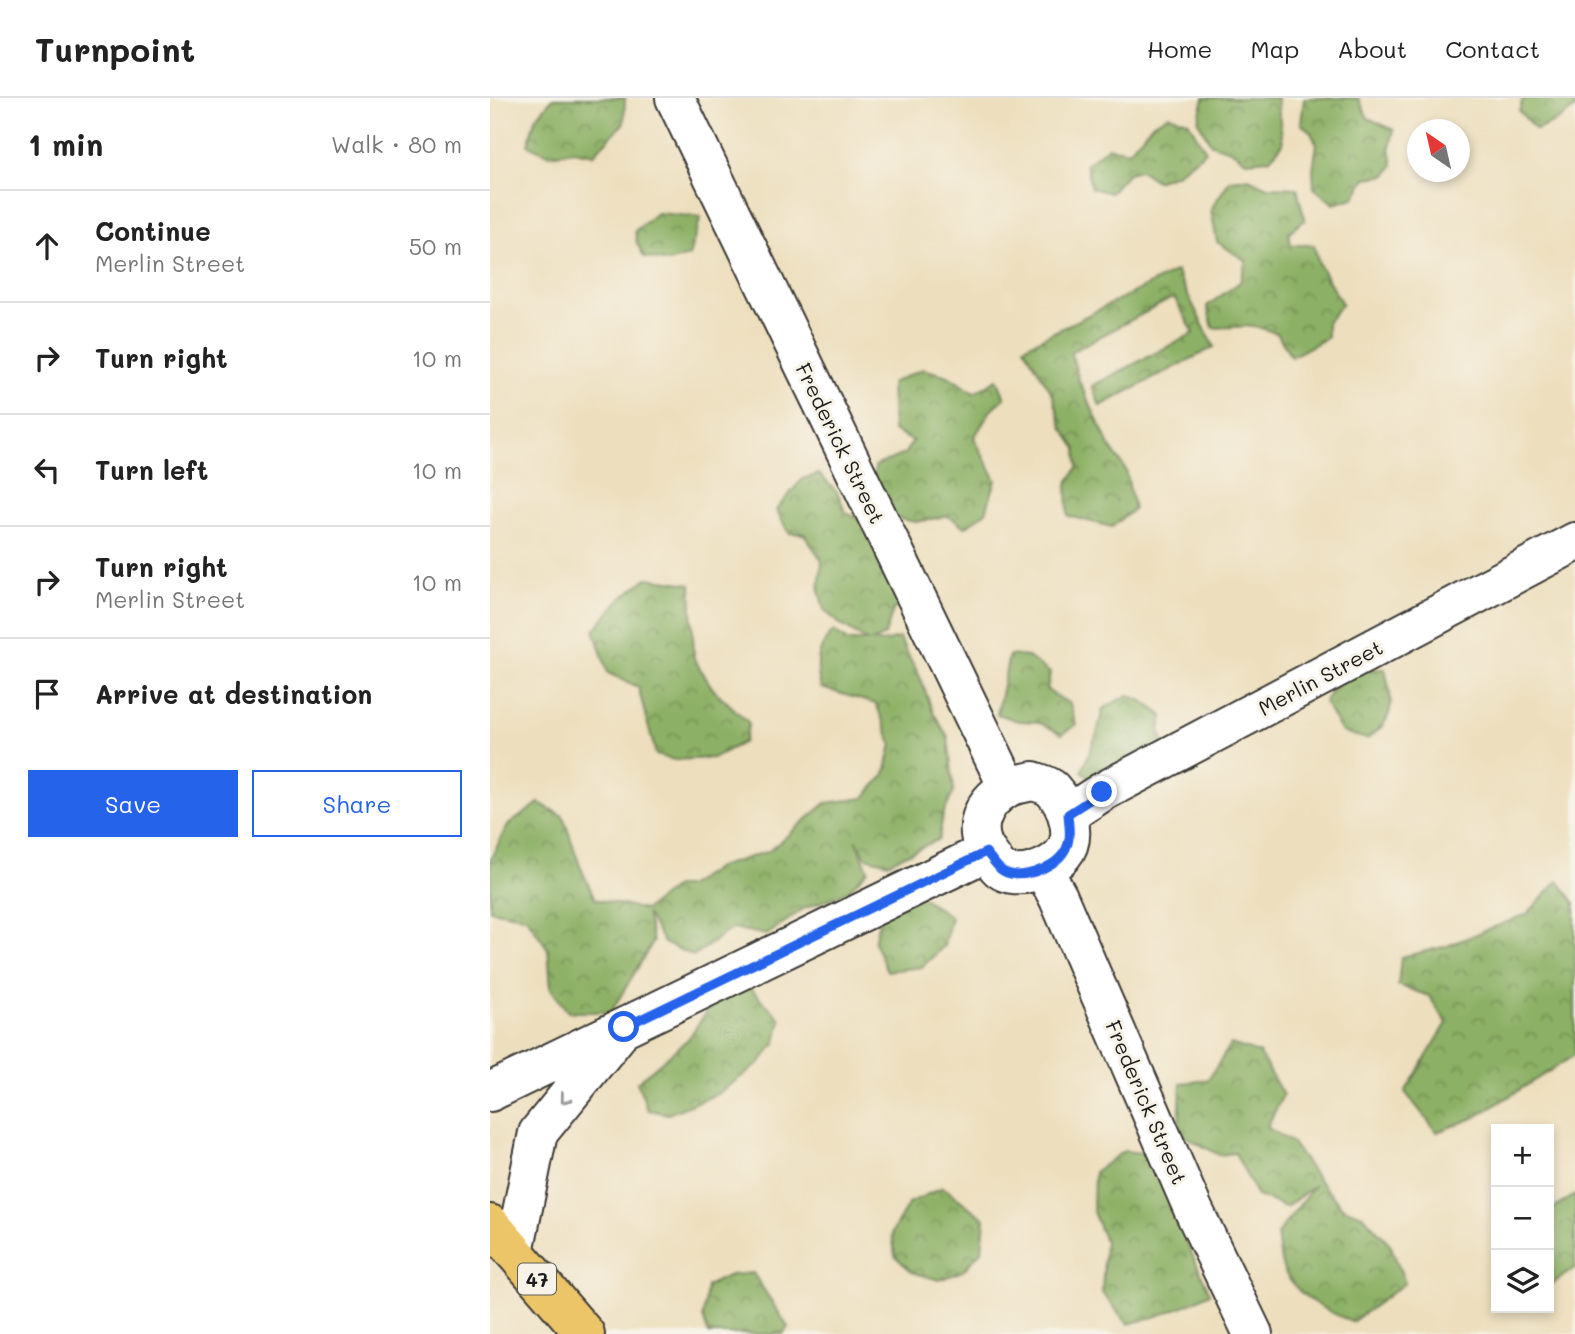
<!DOCTYPE html>
<html lang="en">
<head>
<meta charset="utf-8">
<style>
  :root { --surface:#fff; --page:#f6f6f6; --text:#222; --muted:#767676; --line:#e0e0e0; --accent:#2563eb }
  body { margin:0; font-family:Mali,sans-serif; background:var(--page); color:var(--text) }
  .controls { position:absolute; right:21px; bottom:21px; display:grid; overflow:hidden; border-radius:0px; box-shadow:0 4px 10px #0003 }
  .controls button { width:63px; height:63px; display:grid; place-items:center; padding:0; border:0; border-bottom:2px solid var(--line); background:var(--surface); color:var(--text); font:35px sans-serif }
  .compass { position:absolute; left:917px; top:21px; width:63px; height:63px; border-radius:50%; background:var(--surface); box-shadow:0 4px 10px #0003; rotate:326deg }
  .stop { position:absolute; width:21px; height:21px; margin:-16px; border:5px solid #2563eb; border-radius:50%; background:#fff }
  .stop.end { background:#2563eb; border-color:#fff; box-shadow:0 2px 7px #0008 }
  .list { margin:0; padding:0; list-style:none }
  h2 { display:flex; justify-content:space-between; align-items:center; height:91px; margin:0; padding:0 28px; font-size:30px }
  h2 small { font-size:23px; font-weight:400; color:var(--muted) }
  .list li { display:grid; grid-template-columns:46px 1fr auto; gap:21px; align-items:center; box-sizing:border-box; height:112px; padding:0 28px; border-top:2px solid var(--line) }
  .list b { display:block; font-size:26px; white-space:nowrap }
  .list p { margin:0; font-size:23px; white-space:nowrap; color:var(--muted) }
  .list em { font-size:23px; font-style:normal; color:var(--muted) }
  .actions { display:flex; gap:14px; padding:21px 28px }
  .actions a { flex:1; padding:16px 0; border:2px solid var(--accent); border-radius:0px; text-align:center; font-size:24px; color:var(--accent) }
  .actions .main { background:var(--accent); color:#fff }
  .icon { flex:none; width:38px; height:38px; fill:none; stroke:currentColor; stroke-width:2; stroke-linecap:round; stroke-linejoin:round }
  .map { position:relative; flex:none; width:1085px; height:1236px; overflow:hidden }
  header { display:flex; align-items:center; gap:42px; box-sizing:border-box; height:98px; padding:0 35px; background:var(--surface); border-bottom:2px solid var(--line) }
  header strong { font-size:33px }
  nav { display:flex; gap:38px; margin-inline-start:auto; font-size:24px }
  main { display:flex }
  aside { flex:1; background:var(--surface) }
  .map>svg:first-child { display:block }
</style>
</head>
<body>
<header>
<strong>Turnpoint</strong>
<nav><a>Home</a><a>Map</a><a>About</a><a>Contact</a></nav>
</header>
<main>
<aside>
<h2>1 min<small>Walk · 80 m</small></h2>
<ul class="list">
<li><svg class="icon" aria-label="ahead" viewBox="0 0 24 24"><path d="M12 20V5M6 11l6-6 6 6"/></svg><div><b>Continue</b><p>Merlin Street</p></div><em>50 m</em></li>
<li><svg class="icon" aria-label="right" viewBox="0 0 24 24"><path d="M7 20v-9h11M14 6l5 5-5 5"/></svg><div><b>Turn right</b></div><em>10 m</em></li>
<li><svg class="icon" aria-label="left" viewBox="0 0 24 24"><path d="M17 20v-9H6M10 6l-5 5 5 5"/></svg><div><b>Turn left</b></div><em>10 m</em></li>
<li><svg class="icon" aria-label="right" viewBox="0 0 24 24"><path d="M7 20v-9h11M14 6l5 5-5 5"/></svg><div><b>Turn right</b><p>Merlin Street</p></div><em>10 m</em></li>
<li><svg class="icon" aria-label="arrive" viewBox="0 0 24 24"><path d="M6 21V4h12l-3 4 3 4H6"/></svg><div><b>Arrive at destination</b></div></li>
</ul>
<div class="actions"><a class="main">Save</a><a>Share</a></div>
</aside>
<div class="map">
<svg width="1085" height="1236" viewBox="0 0 1085 1236">
  <defs>
    <pattern id="forest-crowns" width="20" height="18" patternUnits="userSpaceOnUse" patternTransform="scale(1.75)"><rect width="20" height="18" fill="#8cb065"/><path d="M2 6a3 3 0 1 1 6 0M12 15a3 3 0 1 1 6 0" fill="none" stroke="#728e52"/></pattern>
  </defs>
  <rect width="100%" height="100%" fill="#f7f3e8"/>
  <filter id="ink" filterUnits="userSpaceOnUse"><feTurbulence type="fractalNoise" baseFrequency=".0143" numOctaves="2"/><feDisplacementMap in="SourceGraphic" scale="14" xChannelSelector="R" yChannelSelector="G"/><feConvolveMatrix kernelMatrix="1 2 1 2 8 2 1 2 1" color-interpolation-filters="sRGB"/></filter>
  <filter id="wash" filterUnits="userSpaceOnUse"><feTurbulence type="fractalNoise" baseFrequency=".00686" numOctaves="4" result="noise"/><feDisplacementMap in="SourceGraphic" scale="28" xChannelSelector="R" yChannelSelector="G"/><feGaussianBlur stdDeviation="1.57" result="paint"/><feColorMatrix in="noise" values="0 0 0 0 0 0 0 0 0 0 0 0 0 0 0 0 0 1.4 0 .05"/><feComposite in="paint" operator="in"/></filter>
  <g filter="url(#wash)">
    <rect width="100%" height="100%" fill="#eddfbe"/>
    <path fill="url(#forest-crowns)" stroke="#546640" stroke-width="2" d="M63,0H135L134,25L103,57L84,53L60,57L38,47L45,21Z
      M714,0H787L793,46L779,61L756,63L741,52L721,46L708,23Z
      M814,0H868L878,20L904,32L900,49L903,67L897,77L876,80L864,100L844,106L824,90L823,71L827,46L820,33L811,26Z
      M1033,0H1085V10L1067,23L1046,32L1029,13Z
      M679,17L698,23L716,53L686,76L666,83L650,72L638,75L620,95L601,90L596,66L618,49L639,53L663,25Z
      M759,80L777,89L807,90L815,122L799,134L801,147H824L829,166L852,206L837,224V240L801,259L787,235L764,228L723,230L717,208L750,184L756,163L727,144L721,111L740,82Z
      M167,115L211,119L199,158L178,164L154,159L147,145L145,133Z
      M686,173L724,249L610,308L602,288L704,235L684,199L581,254L589,283L619,347L636,372L644,411L622,429L578,418L577,386L588,369L587,351L572,329L563,297L534,249Z
      M433,271L458,278L484,295L507,281L515,300L501,312L484,340L506,382L496,414L475,429L458,418L426,424L393,418L382,398L385,368L414,356L423,343L403,333L401,285Z
      M329,376L347,394L356,415L398,433L428,487L403,512L395,537L382,543L392,544L409,540L430,579L443,614L458,639L464,693L453,717L449,741L398,765L376,759L366,741L378,772L357,794L313,811L277,837L242,830L204,858L174,845L156,815L163,844L121,914H78L61,891L58,851L36,819L0,812V762L18,727L49,705L73,718L90,768L105,801L155,812L185,789H197L228,769L279,753L336,705L374,700L395,676L402,646L386,606L331,590C325,569 327,548 344,533L357,543H377L350,526L334,512L329,492L332,463L314,436L299,435L286,412L312,381Z
      M157,480L201,486L204,561L223,591L259,625L254,644L223,660L184,662L166,657L148,589L118,575L104,532L129,502Z
      M519,557L538,559L560,575L557,592L580,606L586,627L572,636L548,624L528,623L507,616Z
      M857,571H895C902,603 908,620 877,641L852,634L834,604Z
      M638,597L653,603L673,618L670,633L679,665L621,697L592,673L607,635L613,611Z
      M1068,783L1085,805V957L986,1019L947,1034L915,994L957,925L939,898L908,887L911,859L957,848L1037,816Z
      M432,799L461,819L454,848L432,869L397,873L384,844L392,810Z
      M256,886L291,921L286,944L269,966L227,996L178,1016L158,1012L147,984L198,941L225,901Z
      M741,946L769,955L793,997L777,1029L802,1045L829,1083L853,1110L873,1117L900,1146L915,1185L862,1224C835,1212 805,1198 793,1170C789,1160 789,1147 787,1136L825,1087L796,1109L767,1098L745,1055L729,1057L689,1035L691,985L718,982Z
      M634,1053L664,1056L703,1111L696,1143L720,1195C694,1210 668,1219 638,1226L612,1195L615,1143L603,1114L604,1074Z
      M453,1089L495,1121L492,1152L473,1173L449,1182L422,1174L405,1158L402,1134L419,1105Z
      M1085,1097V1170L1059,1188V1113Z
      M263,1175L298,1229L293,1236H218L213,1219L217,1188L240,1177Z"/>
  </g>
  <g filter="url(#ink)">
    <g fill="none" stroke-linecap="round" stroke-linejoin="round">
      <g stroke="#3b3934" stroke-width="42">
        <path id="minor" d="M185,0L518,689
          M543,683C549,685 558,687 562,691C577,707 588,738 573,756C562,771 526,784 510,771C506,768 503,762 500,758C480,734 491,705 517,690C524,686 535,685 543,683Z
          M578,716L612,694L1085,444
          M553,771L568,799L703,1111L763,1236
          M0,994L496,754
          M24,1154L48,1035L126,939"/>
      </g>
      <g stroke="#3b3934" stroke-width="42">
        <path id="primary" d="M0,1126L95,1236"/>
      </g>
      <use href="#minor" stroke="#fff" stroke-width="38"/>
      <use href="#primary" stroke="#edc569" stroke-width="38"/>
    </g>
    <defs><path id="oneway-chevron" d="M-2-3.5L2.5 0L-2 3.5" fill="none" stroke-width="1.6" stroke-linecap="round" stroke-linejoin="round" transform="scale(1.75)"/></defs>
    <use stroke="#999" href="#oneway-chevron" transform="translate(75 1001) rotate(129)"/>
  </g>
  <g fill="none" stroke-linecap="round" stroke-linejoin="round" filter="url(#ink)">
    <path stroke="#2563eb" stroke-width="9" d="M134,929L496,754C500,759 505,766 510,771C526,785 564,771 574,754C582,742 579,730 578,716L612,694"/>
  </g>
  <g text-anchor="middle" dominant-baseline="central" stroke-width="6" stroke-linejoin="round" paint-order="stroke">
    <rect fill="#f7f3e8" stroke="#5e5c59" stroke-width="2" x="28" y="1165.5" width="38" height="31" rx="5"/>
    <g font-size="19" font-weight="bold" fill="#1c1c1c">
      <text x="47" y="1181">47</text>
    </g>
    <g font-size="21" fill="#1c1c1c" stroke="#f7f3e8">
      <text transform="translate(351 345) rotate(64)">Frederick Street</text>
      <text transform="translate(830 579) rotate(-28)">Merlin Street</text>
      <text transform="translate(657 1004) rotate(67)">Frederick Street</text>
    </g>
  </g>
</svg>
<div class="controls">
<button>+</button>
<button>−</button>
<button><svg class="icon" aria-label="layers" viewBox="0 0 24 24"><path d="M12 4l9 5-9 5-9-5zM3 14l9 5 9-5"/></svg></button>
</div>
<svg class="compass" viewBox="-18 -18 36 36"><path d="M0-13l5 13h-10z" fill="#e53935"/><path d="M0 13l5-13h-10z" fill="#767676"/></svg>
<div class="stop" style="left:134px;top:929px"></div>
<div class="stop end" style="left:612px;top:694px"></div>
</div>
</main>
</body>
</html>
